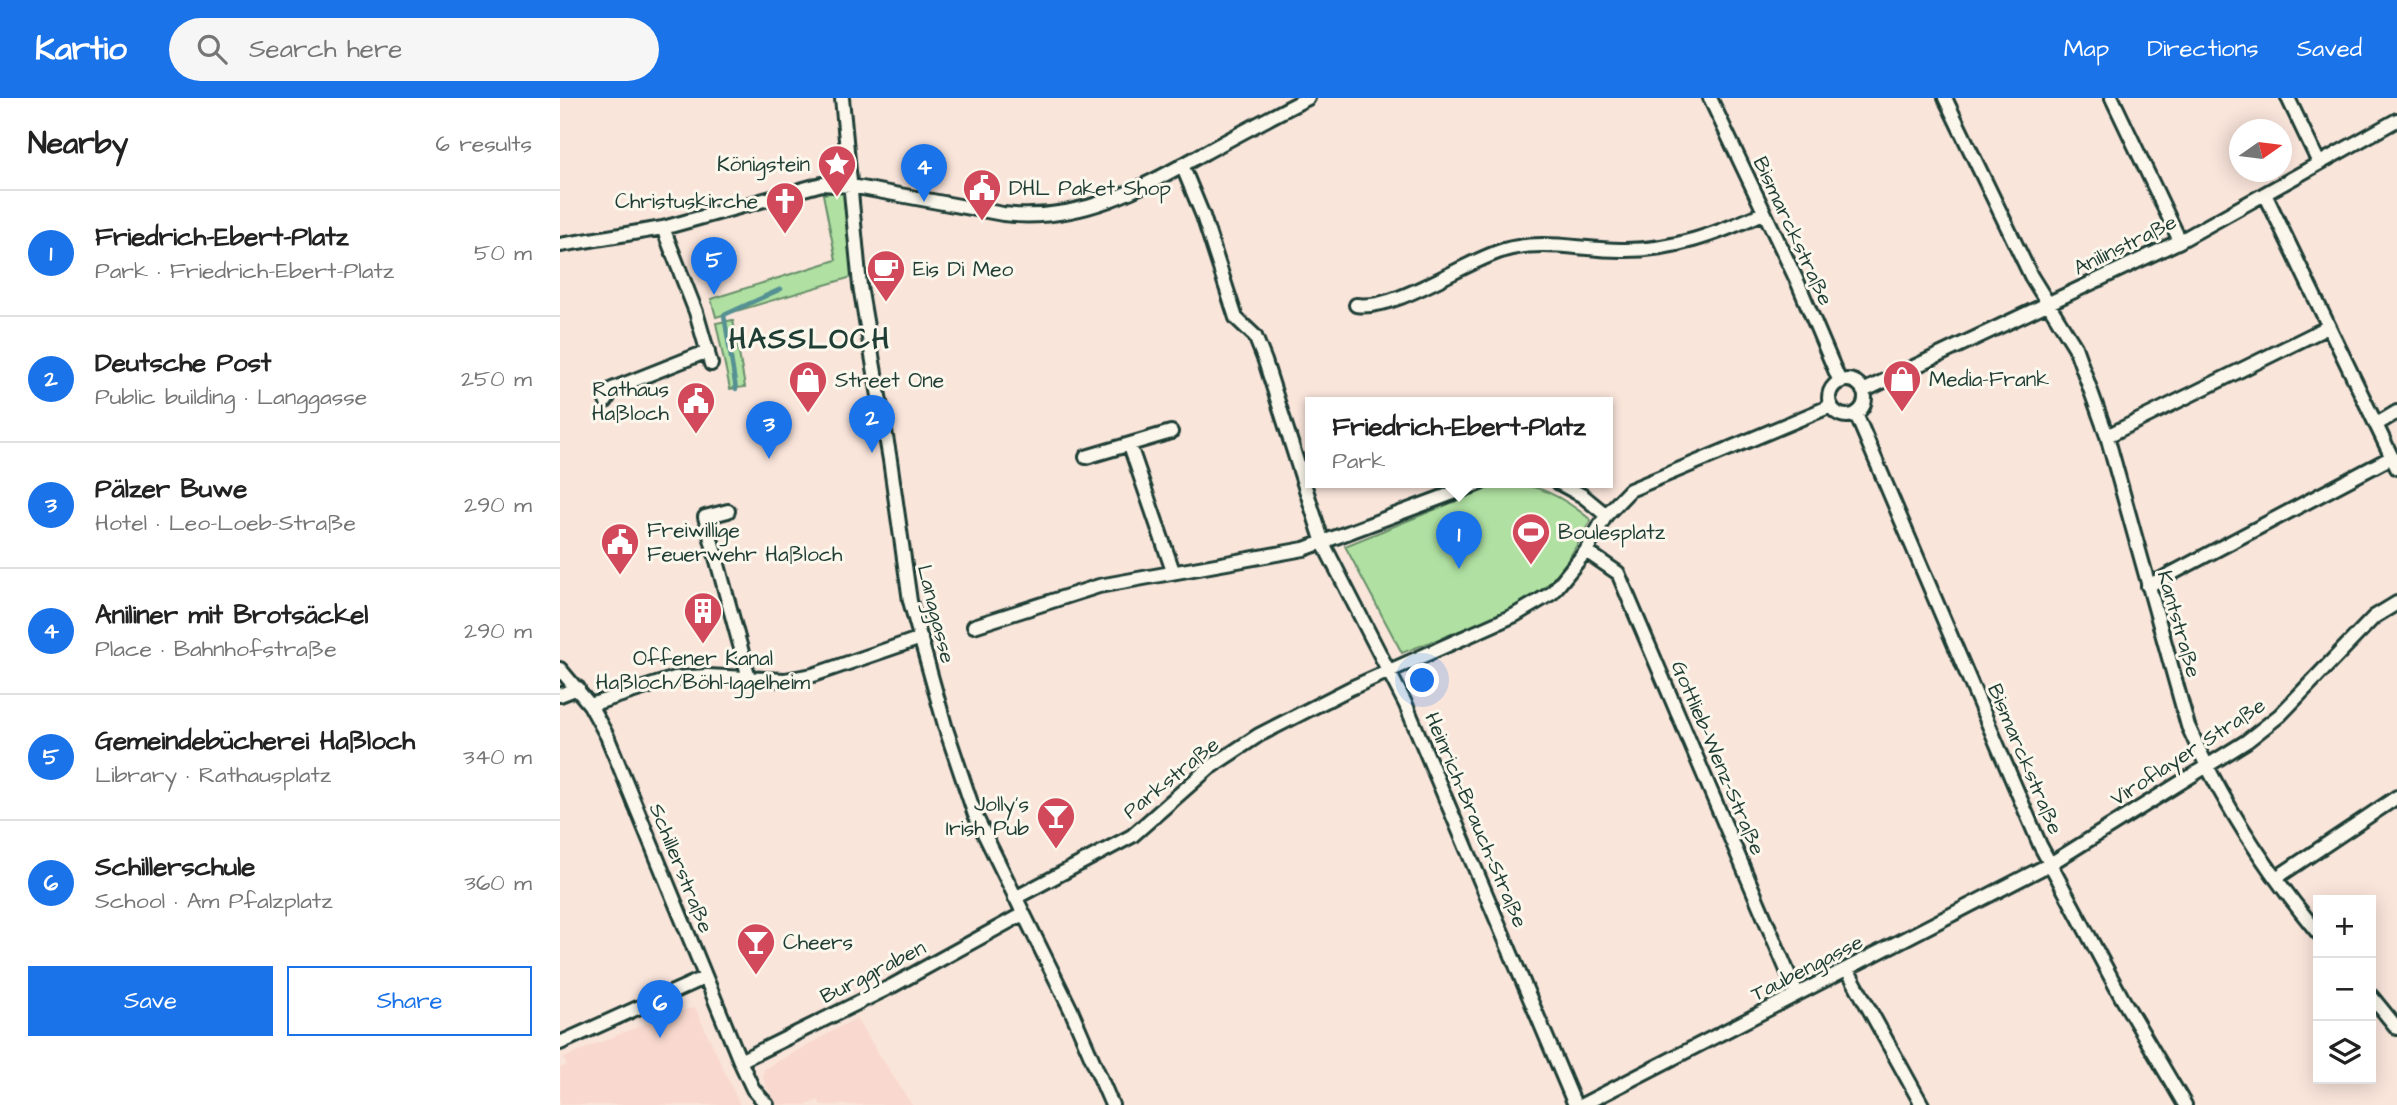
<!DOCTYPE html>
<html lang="en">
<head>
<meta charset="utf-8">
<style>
  :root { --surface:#fff; --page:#f6f6f6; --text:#222; --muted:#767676; --line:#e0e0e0; --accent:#1a73e8 }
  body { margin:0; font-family:"Architects Daughter",sans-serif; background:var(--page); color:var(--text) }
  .controls { position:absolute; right:21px; bottom:21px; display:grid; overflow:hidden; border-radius:0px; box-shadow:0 4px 18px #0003 }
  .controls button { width:63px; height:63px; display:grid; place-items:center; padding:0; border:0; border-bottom:2px solid var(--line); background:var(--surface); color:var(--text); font:35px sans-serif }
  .compass { position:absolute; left:1669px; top:21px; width:63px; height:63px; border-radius:50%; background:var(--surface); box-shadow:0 4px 18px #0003; rotate:76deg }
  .you { position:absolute; left:863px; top:583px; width:24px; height:24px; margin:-18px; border:5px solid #fff; border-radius:50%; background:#1a73e8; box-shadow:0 0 0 10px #1a73e833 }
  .badge { display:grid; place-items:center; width:46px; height:46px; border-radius:50%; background:var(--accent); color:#fff; font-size:23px; font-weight:700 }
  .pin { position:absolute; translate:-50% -58px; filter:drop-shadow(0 2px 4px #0008) }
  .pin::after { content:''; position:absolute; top:37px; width:24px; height:21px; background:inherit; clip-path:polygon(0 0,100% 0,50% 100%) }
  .popup { position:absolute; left:745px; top:299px; width:308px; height:91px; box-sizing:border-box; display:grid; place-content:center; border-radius:0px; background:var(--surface); filter:drop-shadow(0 2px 5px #0005); font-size:23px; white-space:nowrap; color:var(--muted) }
  .popup b { font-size:26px; color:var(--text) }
  .popup::after { content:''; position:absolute; left:50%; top:100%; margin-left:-14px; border:14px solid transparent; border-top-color:var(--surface) }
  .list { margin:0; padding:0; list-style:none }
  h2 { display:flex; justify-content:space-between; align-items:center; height:91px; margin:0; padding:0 28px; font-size:30px }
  h2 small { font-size:23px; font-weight:400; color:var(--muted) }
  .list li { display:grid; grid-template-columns:46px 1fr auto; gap:21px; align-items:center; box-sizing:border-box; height:126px; padding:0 28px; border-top:2px solid var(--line) }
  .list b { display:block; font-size:26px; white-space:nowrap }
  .list p { margin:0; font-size:23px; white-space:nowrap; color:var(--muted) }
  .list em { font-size:23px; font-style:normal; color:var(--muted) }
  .actions { display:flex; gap:14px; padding:21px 28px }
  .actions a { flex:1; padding:16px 0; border:2px solid var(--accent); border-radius:0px; text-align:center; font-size:24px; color:var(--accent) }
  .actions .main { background:var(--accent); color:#fff }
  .icon { flex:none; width:38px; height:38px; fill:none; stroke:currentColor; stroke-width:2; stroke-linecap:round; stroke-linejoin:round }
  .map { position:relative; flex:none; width:1837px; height:1007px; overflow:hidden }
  header { display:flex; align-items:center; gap:42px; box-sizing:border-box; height:98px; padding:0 35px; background:var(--accent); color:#fff }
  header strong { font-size:33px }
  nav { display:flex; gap:38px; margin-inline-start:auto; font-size:24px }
  .search { width:490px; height:63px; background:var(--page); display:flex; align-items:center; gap:18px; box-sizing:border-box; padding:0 24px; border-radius:38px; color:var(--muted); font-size:26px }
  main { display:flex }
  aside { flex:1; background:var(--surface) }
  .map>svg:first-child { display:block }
</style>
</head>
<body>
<header>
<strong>Kartio</strong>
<div class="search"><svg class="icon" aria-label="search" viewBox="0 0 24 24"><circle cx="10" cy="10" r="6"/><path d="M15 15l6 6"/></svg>Search here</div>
<nav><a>Map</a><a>Directions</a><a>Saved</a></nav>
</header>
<main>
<aside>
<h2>Nearby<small>6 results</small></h2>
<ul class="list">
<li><span class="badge">1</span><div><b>Friedrich-Ebert-Platz</b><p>Park · Friedrich-Ebert-Platz</p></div><em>50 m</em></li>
<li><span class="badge">2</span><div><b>Deutsche Post</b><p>Public building · Langgasse</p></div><em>250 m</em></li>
<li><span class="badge">3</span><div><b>Pälzer Buwe</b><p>Hotel · Leo-Loeb-Straße</p></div><em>290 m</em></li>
<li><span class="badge">4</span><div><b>Aniliner mit Brotsäckel</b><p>Place · Bahnhofstraße</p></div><em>290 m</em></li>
<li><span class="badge">5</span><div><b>Gemeindebücherei Haßloch</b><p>Library · Rathausplatz</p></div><em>340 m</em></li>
<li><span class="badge">6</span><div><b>Schillerschule</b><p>School · Am Pfalzplatz</p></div><em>360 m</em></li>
</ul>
<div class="actions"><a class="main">Save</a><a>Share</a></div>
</aside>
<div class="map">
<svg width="1837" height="1007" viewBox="0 0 1837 1007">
  <rect width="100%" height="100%" fill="#fae5db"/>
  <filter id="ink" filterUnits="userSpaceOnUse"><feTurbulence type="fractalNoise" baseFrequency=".0143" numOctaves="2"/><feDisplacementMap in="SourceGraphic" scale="14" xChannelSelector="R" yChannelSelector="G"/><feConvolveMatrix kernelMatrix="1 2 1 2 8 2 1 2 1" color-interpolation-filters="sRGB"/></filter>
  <g filter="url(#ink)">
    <path fill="#f9d9cf" d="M135,909L180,1007H0V970L7,967L3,960L98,920Z
      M296,920L352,1007H261L258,1002L247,1007H215L202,978L204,971Z"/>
    <path fill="#b0e1a2" stroke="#688f6b" stroke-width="2" d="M285,93L292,179L156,219L151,201L276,162L263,96Z
      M173,222L185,289L170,291L156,225Z
      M941,385C978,385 1003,399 1031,422C1018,445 1005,471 985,489C955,516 881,539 842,555L785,448Z"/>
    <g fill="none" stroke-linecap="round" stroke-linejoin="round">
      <path stroke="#549093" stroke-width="4.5" d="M176,291L164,217L221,191"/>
      <g stroke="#1f3d34" stroke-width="18">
        <path id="minor" d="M282,0L300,188L330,362L350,503L386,631L415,717L511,912L552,1007
          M1150,0L1238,185L1280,284
          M1385,0L1471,178L1515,249L1547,338L1628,628C1661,703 1706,772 1758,835
          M1552,0L1620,143
          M1728,0L1759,65
          M622,67L643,118L676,220L695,238L705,263L763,445L846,607L1015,1007
          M1705,96L1837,370
          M103,130L136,214L151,266
          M0,147L103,130L262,86L291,88L443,116C521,125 582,90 648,53C681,35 714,17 748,0
          M796,207C836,213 903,164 944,152C983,141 1021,152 1061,152C1112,153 1157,136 1203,115
          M1269 300a18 18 0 1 1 36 0a18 18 0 1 1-36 0Z
          M1303,293L1620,143L1837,22
          M46,303L52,291L148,253
          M1296,316L1480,747L1562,900L1625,1007
          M1817,326L1837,314
          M1547,338L1768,229
          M570,348L613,473
          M526,359L611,334
          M999,385L1023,398L1046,417
          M168,413L145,419L189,580
          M1026,453L1058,475L1237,896
          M1588,488L1832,359
          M414,528L539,488L744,451L920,385
          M0,571L30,607L47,638L180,963L193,991L207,1007
          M0,597L18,590
          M30,607L115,580L147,578L225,582L253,577L361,540
          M1716,780L1837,699
          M455,800L572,738L649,670L699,637L791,590L955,517L992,495L1026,453L1046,417L1070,392L1271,308
          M1287,871L1362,1007
          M1811,898L1837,930
          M0,945L144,880
          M180,963L332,888L463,816
          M1022,1007L1490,766L1687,643L1720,617L1814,519L1837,505"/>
      </g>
      <use href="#minor" stroke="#fbf7ec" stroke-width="12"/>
    </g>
  </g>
  <defs>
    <g id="sight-pin" transform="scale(2.0125)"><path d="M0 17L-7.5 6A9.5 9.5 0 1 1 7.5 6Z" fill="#d1495b" stroke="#fbf7ec"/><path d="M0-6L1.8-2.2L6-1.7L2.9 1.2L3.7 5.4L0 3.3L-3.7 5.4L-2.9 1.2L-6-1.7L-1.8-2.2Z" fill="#fff"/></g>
    <g id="civic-pin" transform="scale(2.0125)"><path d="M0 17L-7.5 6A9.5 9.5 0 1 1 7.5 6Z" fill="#d1495b" stroke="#fbf7ec"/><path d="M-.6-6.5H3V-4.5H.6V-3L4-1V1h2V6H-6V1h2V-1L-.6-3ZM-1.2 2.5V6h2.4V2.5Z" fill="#fff"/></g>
    <g id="church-pin" transform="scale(2.0125)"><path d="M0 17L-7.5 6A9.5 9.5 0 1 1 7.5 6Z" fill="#d1495b" stroke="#fbf7ec"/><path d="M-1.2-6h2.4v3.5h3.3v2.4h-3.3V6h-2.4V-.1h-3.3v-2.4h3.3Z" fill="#fff"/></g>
    <g id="cafe-pin" transform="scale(2.0125)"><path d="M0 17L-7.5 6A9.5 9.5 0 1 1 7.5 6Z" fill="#d1495b" stroke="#fbf7ec"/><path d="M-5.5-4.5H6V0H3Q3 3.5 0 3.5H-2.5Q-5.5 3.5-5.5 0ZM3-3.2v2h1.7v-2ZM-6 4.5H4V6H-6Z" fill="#fff"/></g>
    <g id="shop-pin" transform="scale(2.0125)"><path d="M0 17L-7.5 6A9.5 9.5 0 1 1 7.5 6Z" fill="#d1495b" stroke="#fbf7ec"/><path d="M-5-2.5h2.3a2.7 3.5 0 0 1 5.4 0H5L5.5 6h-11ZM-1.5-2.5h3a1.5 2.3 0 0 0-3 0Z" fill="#fff"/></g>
    <g id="stadium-pin" transform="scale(2.0125)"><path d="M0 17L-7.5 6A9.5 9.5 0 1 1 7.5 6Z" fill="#d1495b" stroke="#fbf7ec"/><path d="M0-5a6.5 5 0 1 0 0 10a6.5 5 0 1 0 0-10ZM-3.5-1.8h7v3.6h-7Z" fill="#fff"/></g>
    <g id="building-pin" transform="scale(2.0125)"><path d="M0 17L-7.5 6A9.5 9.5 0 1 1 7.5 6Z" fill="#d1495b" stroke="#fbf7ec"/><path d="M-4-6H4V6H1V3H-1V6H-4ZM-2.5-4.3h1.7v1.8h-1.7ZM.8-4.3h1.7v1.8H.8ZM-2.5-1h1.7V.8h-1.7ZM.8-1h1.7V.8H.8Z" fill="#fff"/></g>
    <g id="bar-pin" transform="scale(2.0125)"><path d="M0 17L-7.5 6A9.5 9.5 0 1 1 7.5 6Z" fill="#d1495b" stroke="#fbf7ec"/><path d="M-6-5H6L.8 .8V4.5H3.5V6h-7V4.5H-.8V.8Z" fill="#fff"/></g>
  </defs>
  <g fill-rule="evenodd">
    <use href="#sight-pin" x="277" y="66"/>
    <use href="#civic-pin" x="422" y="90"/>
    <use href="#church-pin" x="225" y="103"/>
    <use href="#cafe-pin" x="326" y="171"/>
    <use href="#shop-pin" x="1342" y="281"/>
    <use href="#shop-pin" x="248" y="282"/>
    <use href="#civic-pin" x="136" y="303"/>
    <use href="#stadium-pin" x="971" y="434"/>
    <use href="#civic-pin" x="60" y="444"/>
    <use href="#building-pin" x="143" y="513"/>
    <use href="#bar-pin" x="496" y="718"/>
    <use href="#bar-pin" x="196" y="844"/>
  </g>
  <g text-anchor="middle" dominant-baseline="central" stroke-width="6" stroke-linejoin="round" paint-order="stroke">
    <g font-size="21" fill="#1f3d34" stroke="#fbf7ec" text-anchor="start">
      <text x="250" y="66" text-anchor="end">Königstein</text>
      <text x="449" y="90">DHL Paket Shop</text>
      <text x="198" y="103" text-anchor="end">Christuskirche</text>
      <text x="353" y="171">Eis Di Meo</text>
      <text x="1369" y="281">Media-Frank</text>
      <text x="275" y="282">Street One</text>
      <text x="109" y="291" text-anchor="end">Rathaus<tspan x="109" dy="24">Haßloch</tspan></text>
      <text x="87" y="432">Freiwillige<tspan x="87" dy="24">Feuerwehr Haßloch</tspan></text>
      <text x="998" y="434">Boulesplatz</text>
      <text x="143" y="560" text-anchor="middle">Offener Kanal<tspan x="143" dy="24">Haßloch/Böhl-Iggelheim</tspan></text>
      <text x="469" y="706" text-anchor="end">Jolly's<tspan x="469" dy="24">Irish Pub</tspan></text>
      <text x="223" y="844">Cheers</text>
    </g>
    <g font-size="21" fill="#1f3d34" stroke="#fbf7ec">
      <text transform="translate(1233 133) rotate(65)">Bismarckstraße</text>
      <text transform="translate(1565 147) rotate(-26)">Anilinstraße</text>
      <text transform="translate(376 516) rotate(76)">Langgasse</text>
      <text transform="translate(1619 526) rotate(74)">Kantstraße</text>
      <text transform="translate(1628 654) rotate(-33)">Viroflayer Straße</text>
      <text transform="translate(1158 660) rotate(67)">Gottlieb-Wenz-Straße</text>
      <text transform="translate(1465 661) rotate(67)">Bismarckstraße</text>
      <text transform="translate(611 680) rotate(-39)">Parkstraße</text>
      <text transform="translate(916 722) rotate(67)">Heinrich-Brauch-Straße</text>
      <text transform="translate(121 770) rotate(68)">Schillerstraße</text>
      <text transform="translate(1247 870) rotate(-27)">Taubengasse</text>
      <text transform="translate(313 874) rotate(-27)">Burggraben</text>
    </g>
    <g font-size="28" font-weight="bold" letter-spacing="2" fill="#1f3d34" stroke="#fbf7ec">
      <text x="250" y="241">HASSLOCH</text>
    </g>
  </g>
</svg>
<div class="controls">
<button>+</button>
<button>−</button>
<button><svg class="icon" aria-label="layers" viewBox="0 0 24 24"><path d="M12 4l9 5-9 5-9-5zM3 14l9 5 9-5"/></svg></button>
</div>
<svg class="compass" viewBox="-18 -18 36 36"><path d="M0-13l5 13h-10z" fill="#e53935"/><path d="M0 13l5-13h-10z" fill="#767676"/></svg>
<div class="you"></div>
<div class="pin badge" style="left:899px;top:471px">1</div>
<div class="popup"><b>Friedrich-Ebert-Platz</b>Park</div>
<div class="pin badge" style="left:312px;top:355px">2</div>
<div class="pin badge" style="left:209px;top:361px">3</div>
<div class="pin badge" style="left:364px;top:104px">4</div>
<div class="pin badge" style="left:154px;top:197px">5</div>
<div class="pin badge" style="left:100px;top:940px">6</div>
</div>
</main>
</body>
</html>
